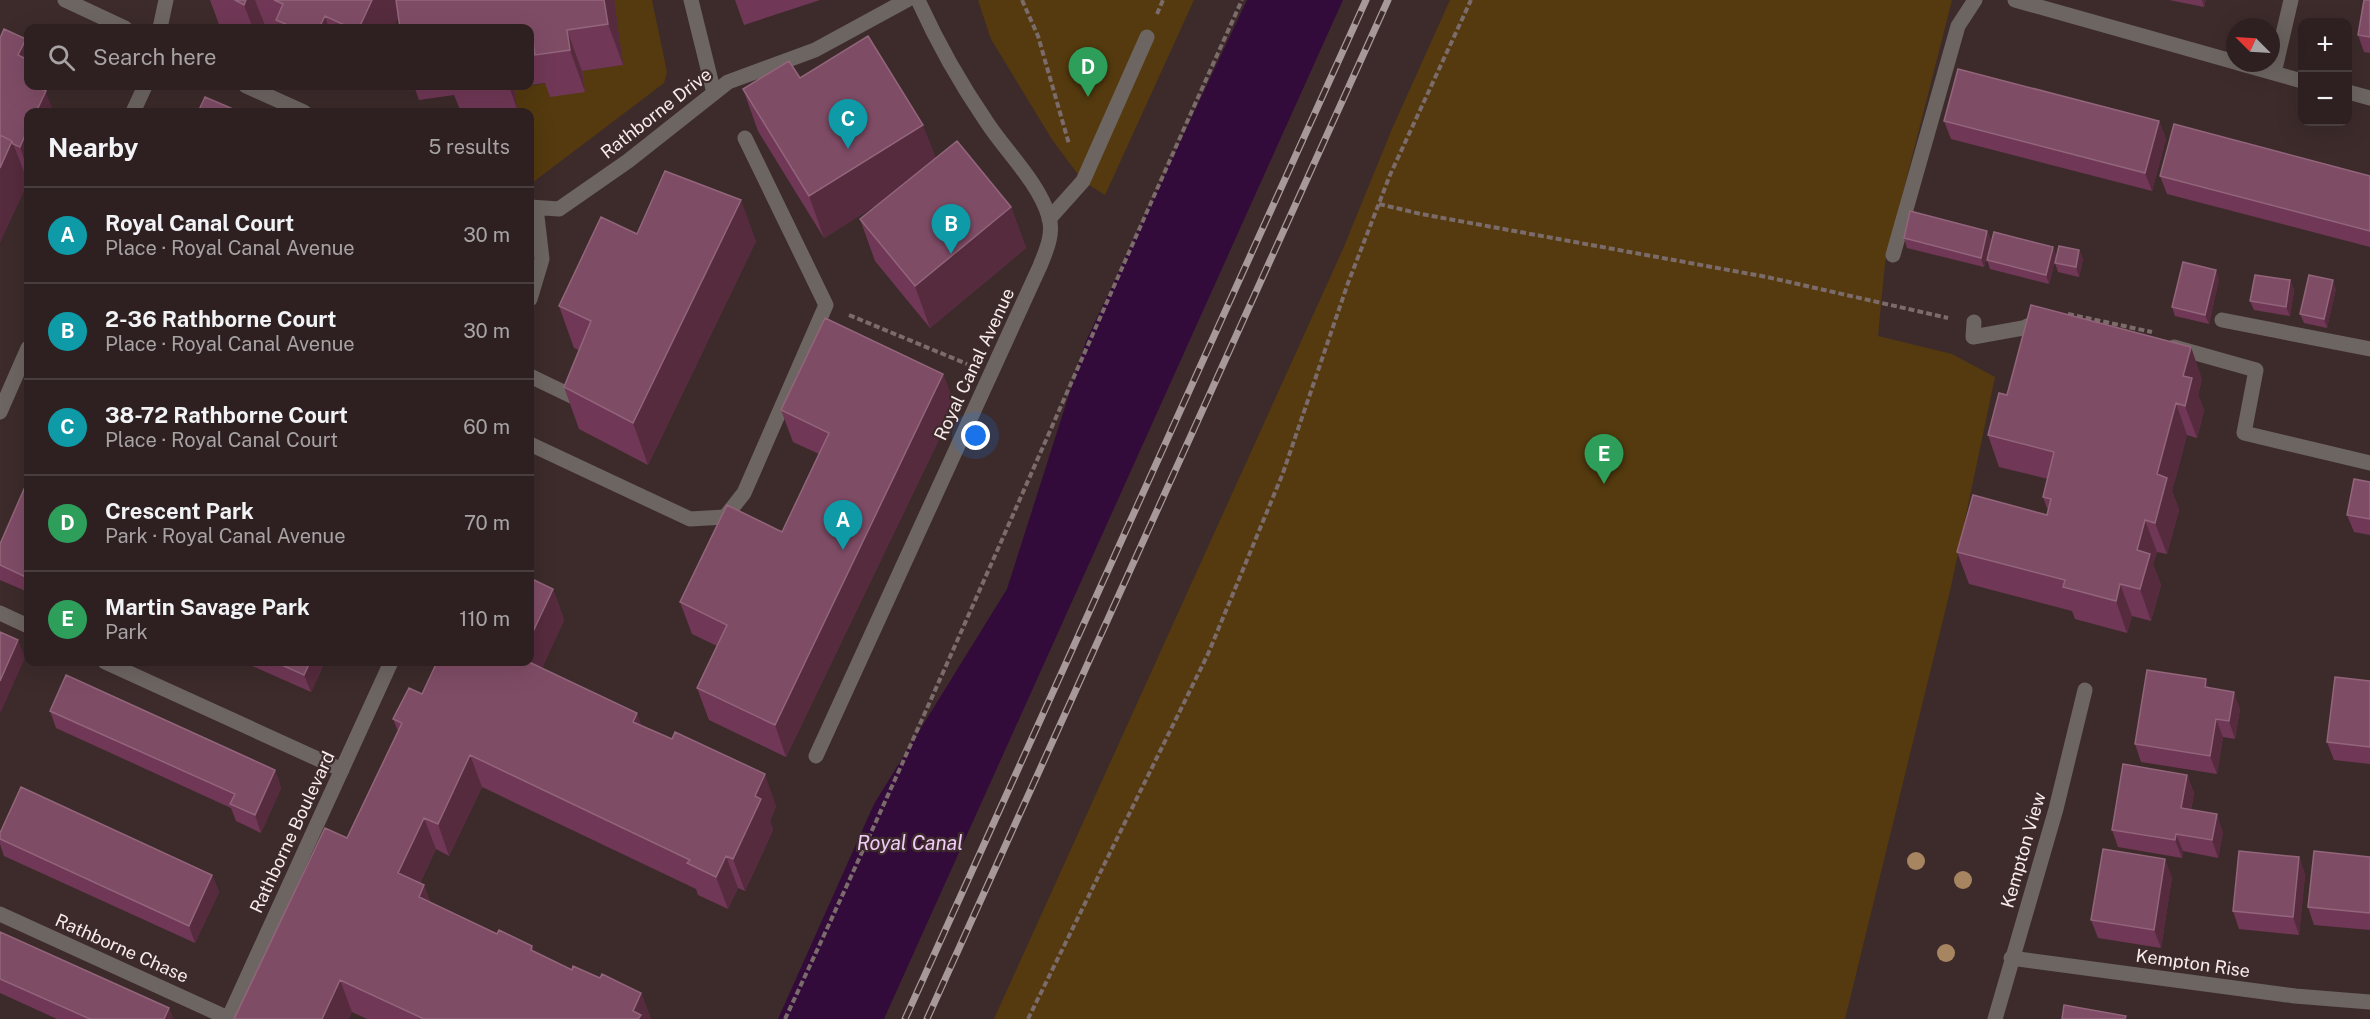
<!DOCTYPE html>
<html lang="en">
<head>
<meta charset="utf-8">
<style>
  :root { --surface:#2e2020; --page:#362829; --text:#f1f3f6; --muted:#a7a3a5; --line:#493e3e; --accent:#2563eb }
  body { margin:0; font-family:"Public Sans",sans-serif; background:var(--page); color:var(--text) }
  .controls { position:absolute; right:18px; top:18px; display:grid; overflow:hidden; border-radius:12px; box-shadow:0 6px 24px #0002 }
  .controls button { width:54px; height:54px; display:grid; place-items:center; padding:0; border:0; border-bottom:2px solid var(--line); background:var(--surface); color:var(--text); font:30px sans-serif }
  .compass { position:absolute; left:2226px; top:18px; width:54px; height:54px; border-radius:50%; background:var(--surface); box-shadow:0 6px 24px #0002; rotate:294deg }
  .you { position:absolute; left:976px; top:436px; width:21px; height:21px; margin:-15px; border:4px solid #fff; border-radius:50%; background:#1a73e8; box-shadow:0 0 0 9px #1a73e833 }
  .badge { display:grid; place-items:center; width:39px; height:39px; border-radius:50%; background:var(--accent); color:#fff; font-size:20px; font-weight:700 }
  .pin { position:absolute; translate:-50% -50px; filter:drop-shadow(0 2px 3px #0008) }
  .pin::after { content:''; position:absolute; top:32px; width:21px; height:18px; background:inherit; clip-path:polygon(0 0,100% 0,50% 100%) }
  .list { margin:0; padding:0; list-style:none }
  h2 { display:flex; justify-content:space-between; align-items:center; height:78px; margin:0; padding:0 24px; font-size:26px }
  h2 small { font-size:20px; font-weight:400; color:var(--muted) }
  .list li { display:grid; grid-template-columns:39px 1fr auto; gap:18px; align-items:center; box-sizing:border-box; height:96px; padding:0 24px; border-top:2px solid var(--line) }
  .list b { display:block; font-size:22px; white-space:nowrap }
  .list p { margin:0; font-size:20px; white-space:nowrap; color:var(--muted) }
  .list em { font-size:20px; font-style:normal; color:var(--muted) }
  .icon { flex:none; width:33px; height:33px; fill:none; stroke:currentColor; stroke-width:2; stroke-linecap:round; stroke-linejoin:round }
  .map { position:relative; flex:none; width:2370px; height:1019px; overflow:hidden }
  .search { position:absolute; background:var(--surface); box-shadow:0 6px 24px #0002; left:24px; top:24px; width:510px; height:66px; display:flex; align-items:center; gap:15px; box-sizing:border-box; padding:0 21px; border-radius:12px; color:var(--muted); font-size:22px }
  .panel { position:absolute; background:var(--surface); box-shadow:0 6px 24px #0002; left:24px; top:108px; width:510px; height:558px; border-radius:12px }
  .map>svg:first-child { display:block }
</style>
</head>
<body>
<div class="map">
<svg width="2370" height="1019" viewBox="0 0 2370 1019">
  <rect width="100%" height="100%" fill="#3d2b2b"/>
  <path fill="#543a0e" d="M614,0H652L667,72L664,83L532,183L530,179V112H511V110L517,109L514,88L548,83L584,92L582,71L623,65Z
    M978,0H1194L1105,195L1083,181L1053,141L991,39Z
    M1450,0H1952L1885,263L1878,336L1952,354L1995,377L1950,591L1845,1019H994L1343,249L1392,129Z"/>
  <path fill="#330b3b" d="M1247,0H1343L884,1019H778L874,804L1007,589L1086,341Z"/>
  <g fill="none" stroke-linecap="round" stroke-linejoin="round">
    <path stroke="#7b6b6b" stroke-width="4" stroke-dasharray="6 3" stroke-linecap="butt" d="M1022,0L1038,36L1069,144
      M1157,14L1163,0
      M1379,204L1421,214L1767,277L1948,318
      M2068,314L2152,332
      M849,315L967,364
      M785,1019C943,682 1088,339 1242,0
      M1028,1019L1208,654L1283,473L1348,283L1390,175L1471,0"/>
    <path stroke="#6d6561" stroke-width="15" d="M691,0L714,93
      M1049,219L1083,181L1147,37
      M1893,255L1958,26L1975,0
      M2222,320L2370,349
      M1974,322L1973,337L2023,328L2043,319
      M2174,347L2256,370L2244,433L2370,463
      M530,376L582,401"/>
    <path stroke="#6d6561" stroke-width="15" d="M65,0L125,28
      M2015,0L2235,62
      M160,28L166,0
      M2238,63L2302,81
      M2274,73L2291,0
      M246,86L304,112
      M2348,92L2370,98
      M133,112L145,86
      M530,207L559,209L628,161L728,82L815,50L907,0
      M530,299L542,259L536,208
      M0,412L28,348
      M530,444L690,519L725,517L744,493L826,305L745,138
      M0,613L28,626
      M105,662L342,770
      M816,756L1040,266C1046,251 1054,234 1049,217C1038,181 1006,152 986,121C960,83 937,42 918,0
      M0,914L228,1018
      M2011,958L2295,996L2370,1002
      M228,1019L391,662
      M1995,1019L2056,809L2085,690"/>
    <g stroke="#a79999" stroke-width="7">
      <path id="rail" d="M905,1019L1366,0
        M927,1019L1388,0"/>
    </g>
    <use href="#rail" stroke="#3d2b2b" stroke-width="4.5" stroke-dasharray="14" stroke-linecap="butt"/>
  </g>
  <g fill="#a68560">
    <circle cx="1916" cy="861" r="9"/>
    <circle cx="1963" cy="880" r="9"/>
    <circle cx="1946" cy="953" r="9"/>
  </g>
  <path fill="#703856" d="M210,0H395L396,5V0H614L623,65L582,71L585,92L550,97L545,83L530,85V28L398,18L393,28H222L220,27Z
    M735,0H820L744,25Z
    M2169,0H2206L2204,7Z
    M2370,0V53L2364,52L2358,35Z
    M0,38L26,39L28,46V86H43L45,91L28,112V177L25,176L28,182L0,242Z
    M800,78L935,158L1011,207L1026,248L930,328L875,261L860,219L881,202L824,238L758,131L743,89Z
    M414,86H529L514,88L517,109L495,112H461L454,95L419,100Z
    M1944,121H2159L2166,139L2152,191L1951,139Z
    M2160,176H2370V247L2167,194Z
    M1987,231L1991,240L1984,267L1907,248L1904,238Z
    M637,234L756,241L648,465L579,429L564,387L579,350L574,348L559,306Z
    M2053,247L2056,256L2049,284L1990,269L1987,260Z
    M2079,250L2083,259L2079,277L2058,272L2055,263Z
    M2219,279L2209,324L2175,316L2172,307Z
    M2290,280L2294,290L2290,316L2254,310L2250,301Z
    M2336,289L2327,328L2304,323L2300,314Z
    M943,374L955,406L786,757L709,720L697,688L717,646L692,634L680,602L782,532L819,454L793,442L781,410Z
    M2202,379L2198,395L2204,410L2197,438L2187,435L2172,491L2179,510L2167,554L2157,552L2153,564L2161,585L2151,621L2132,616L2127,633L2075,619L2072,611L1969,584L1957,552L2047,515L2048,511L2043,497L2048,479L1999,467L1988,435L2007,395Z
    M28,480V592L0,580V544Z
    M2370,482V535L2354,532L2347,515Z
    M553,589L564,620L542,668L642,726L776,806L770,821L773,830L745,891L738,888L728,909L698,895L696,889L482,787L449,856L436,849L420,883L424,885L430,902L497,934L532,946L533,951L572,970L641,993L651,1019H367L352,1012L234,1019L347,838L398,731L393,719L422,694Z
    M243,662H325L311,692Z
    M2370,681V764L2334,760L2327,742Z
    M2209,687L2240,709L2235,739L2223,737L2217,774L2141,762L2135,744Z
    M50,711L275,770L281,788L261,833L236,821L231,808L56,728Z
    M2187,775L2194,793L2191,810L2223,832L2218,858L2183,851L2182,858L2118,847L2112,830Z
    M0,833L212,875L219,892L195,943L4,856L0,844Z
    M2299,857L2305,875L2299,935L2239,929L2233,911Z
    M2370,857V930L2314,925L2308,907Z
    M2172,877L2161,948L2098,938L2091,920Z
    M0,932L169,1008L173,1019H57L0,993Z"/>
  <path fill="#562b3e" d="M246,0H255L266,28H253L244,5Z
    M372,0H395L400,15L393,28H359Z
    M604,0H614L623,65L608,24Z
    M2202,0H2206L2204,7Z
    M325,16L329,28H319Z
    M567,30L582,71L585,92L570,50Z
    M26,39L28,46V86H43L54,112H36L18,55Z
    M509,86H513L514,88L517,109Z
    M2159,121L2166,139L2152,191L2145,173Z
    M923,125L939,166L824,238L809,196Z
    M28,128V171L20,147Z
    M12,141L28,182L0,242V168Z
    M741,200L756,241L648,465L633,423Z
    M1011,207L1026,248L930,328L915,286Z
    M1987,231L1991,240L1984,267L1981,258Z
    M2053,247L2056,256L2049,284L2046,275Z
    M2079,250L2083,259L2079,277L2076,267Z
    M2216,270L2219,279L2209,324L2205,315Z
    M2290,280L2294,290L2290,316L2286,307Z
    M2333,280L2336,289L2327,328L2324,319Z
    M2191,347L2202,379L2198,395L2204,410L2197,438L2185,406L2183,376Z
    M943,374L955,406L786,757L775,725Z
    M2176,403L2187,435L2172,491L2179,510L2167,554L2155,523L2157,474Z
    M2145,520L2157,552L2153,564L2161,585L2151,621L2140,589L2137,550Z
    M2120,584L2132,616L2127,633L2116,601Z
    M553,589L564,620L532,690L530,662V638Z
    M18,640L25,658L0,714V681Z
    M310,662H325L311,692L304,675Z
    M2206,679L2212,697L2205,687Z
    M2234,692L2240,709L2235,739L2229,721Z
    M637,713L649,745L633,722Z
    M2216,719L2223,737L2217,774L2210,756Z
    M470,755L482,787L449,856L438,824Z
    M275,770L281,788L261,833L255,815Z
    M765,774L776,806L770,821L773,830L745,891L733,859L755,796Z
    M2187,775L2194,793L2188,826L2181,808Z
    M2217,814L2223,832L2218,858L2212,840Z
    M424,818L436,849L409,905L398,873Z
    M2176,834L2183,851L2182,858L2175,840Z
    M726,856L738,888L728,909L716,877Z
    M2299,857L2305,875L2299,935L2293,917Z
    M2165,859L2172,877L2161,948L2154,930Z
    M212,875L219,892L195,943L189,926Z
    M424,885L435,917L419,897Z
    M340,980L352,1012L349,1019H322Z
    M641,993L651,1019H636L633,1011Z
    M169,1008L173,1019H164Z"/>
  <path fill="#7f4c66" stroke="#92657b" stroke-width="1.5" d="M235,0H246L244,5Z
    M274,0H372L359,28H351L325,16L319,28H295L276,20L283,4Z
    M396,0H604L608,24L567,30L570,50L535,55L533,41L530,42V28H400Z
    M2364,0H2370V37L2358,35Z
    M4,29L26,39L18,55L28,60V79L27,82L28,83V86H34L46,91L36,112H28V128L20,147L13,144L12,141L0,135V38Z
    M868,36L923,125L809,196L743,89L789,61L800,78Z
    M1958,69L2159,121L2145,173L1944,121Z
    M205,97L240,112H198Z
    M2174,124L2370,176V231L2160,176Z
    M0,135L12,141L0,168Z
    M957,141L1011,207L915,286L860,219Z
    M665,171L741,200L633,423L564,387L591,321L559,306L601,217L637,234Z
    M1910,211L1987,231L1981,258L1904,238Z
    M1994,232L2053,247L2046,275L1987,260Z
    M2059,246L2079,250L2076,267L2055,263Z
    M2183,262L2216,270L2205,315L2172,307Z
    M2255,275L2290,280L2286,307L2250,301Z
    M2309,275L2333,280L2324,319L2300,314Z
    M2031,305L2191,347L2183,376L2192,378L2185,406L2176,403L2157,474L2167,478L2155,523L2145,520L2137,550L2150,554L2140,589L2120,584L2116,601L2063,587L2065,580L1957,552L1973,495L2047,515L2051,499L2043,497L2054,452L1988,435L1999,393L2007,395Z
    M825,318L943,374L775,725L697,688L727,625L680,602L727,505L782,532L829,433L781,410Z
    M2354,479L2370,482V519L2347,515Z
    M28,480V578L0,565V544Z
    M530,578L553,589L530,638Z
    M0,632L18,640L0,681Z
    M275,662H310L304,675Z
    M437,662H529L637,713L633,722L672,739L675,732L765,774L755,796L761,799L733,859L726,856L716,877L687,863L690,860L470,755L438,824L424,818L398,873L424,885L419,897L497,934L499,930L532,946L531,950L572,970L573,966L600,978L602,974L641,993L633,1011L641,1015L638,1019H424L340,980L322,1019H234L325,828L347,838L402,723L393,719L409,688L422,694Z
    M2147,670L2206,679L2205,687L2234,692L2229,721L2216,719L2210,756L2135,744Z
    M66,675L275,770L255,815L230,804L235,794L50,711Z
    M2335,677L2370,681V747L2327,742Z
    M2123,764L2187,775L2181,808L2217,814L2212,840L2176,834L2175,840L2112,830Z
    M21,787L212,875L189,926L0,839V833Z
    M2103,849L2165,859L2154,930L2091,920Z
    M2239,851L2299,857L2293,917L2233,911Z
    M2314,851L2370,857V913L2308,907Z
    M0,932L169,1008L164,1019H90L0,979Z
    M2064,1005L2126,1016L2125,1019H2062Z"/>
  <g text-anchor="middle" dominant-baseline="central" stroke-width="4.5" stroke-linejoin="round" paint-order="stroke">
    <g font-size="18" fill="#f7ebeb" stroke="#3d2b2b">
      <text transform="translate(656 113) rotate(-38)">Rathborne Drive</text>
      <text transform="translate(974 364) rotate(-65)">Royal Canal Avenue</text>
      <text transform="translate(292 832) rotate(-65)">Rathborne Boulevard</text>
      <text transform="translate(2023 850) rotate(-74)">Kempton View</text>
      <text transform="translate(122 948) rotate(24)">Rathborne Chase</text>
      <text transform="translate(2193 963) rotate(8)">Kempton Rise</text>
    </g>
    <g font-size="20" font-style="italic" fill="#f0cbf9" stroke="#3d2b2b">
      <text x="910" y="843">Royal Canal</text>
    </g>
  </g>
</svg>
<div class="controls">
<button>+</button>
<button>−</button>
</div>
<svg class="compass" viewBox="-18 -18 36 36"><path d="M0-13l5 13h-10z" fill="#e53935"/><path d="M0 13l5-13h-10z" fill="#a7a3a5"/></svg>
<div class="you"></div>
<div class="pin badge" style="left:843px;top:550px;background:#0f9aa8">A</div>
<div class="pin badge" style="left:951px;top:254px;background:#0f9aa8">B</div>
<div class="pin badge" style="left:848px;top:149px;background:#0f9aa8">C</div>
<div class="pin badge" style="left:1088px;top:97px;background:#2e9e5b">D</div>
<div class="pin badge" style="left:1604px;top:484px;background:#2e9e5b">E</div>
<div class="search"><svg class="icon" aria-label="search" viewBox="0 0 24 24"><circle cx="10" cy="10" r="6"/><path d="M15 15l6 6"/></svg>Search here</div>
<section class="panel">
<h2>Nearby<small>5 results</small></h2>
<ul class="list">
<li><span class="badge" style="background:#0f9aa8">A</span><div><b>Royal Canal Court</b><p>Place · Royal Canal Avenue</p></div><em>30 m</em></li>
<li><span class="badge" style="background:#0f9aa8">B</span><div><b>2-36 Rathborne Court</b><p>Place · Royal Canal Avenue</p></div><em>30 m</em></li>
<li><span class="badge" style="background:#0f9aa8">C</span><div><b>38-72 Rathborne Court</b><p>Place · Royal Canal Court</p></div><em>60 m</em></li>
<li><span class="badge" style="background:#2e9e5b">D</span><div><b>Crescent Park</b><p>Park · Royal Canal Avenue</p></div><em>70 m</em></li>
<li><span class="badge" style="background:#2e9e5b">E</span><div><b>Martin Savage Park</b><p>Park</p></div><em>110 m</em></li>
</ul>
</section>
</div>
</body>
</html>
